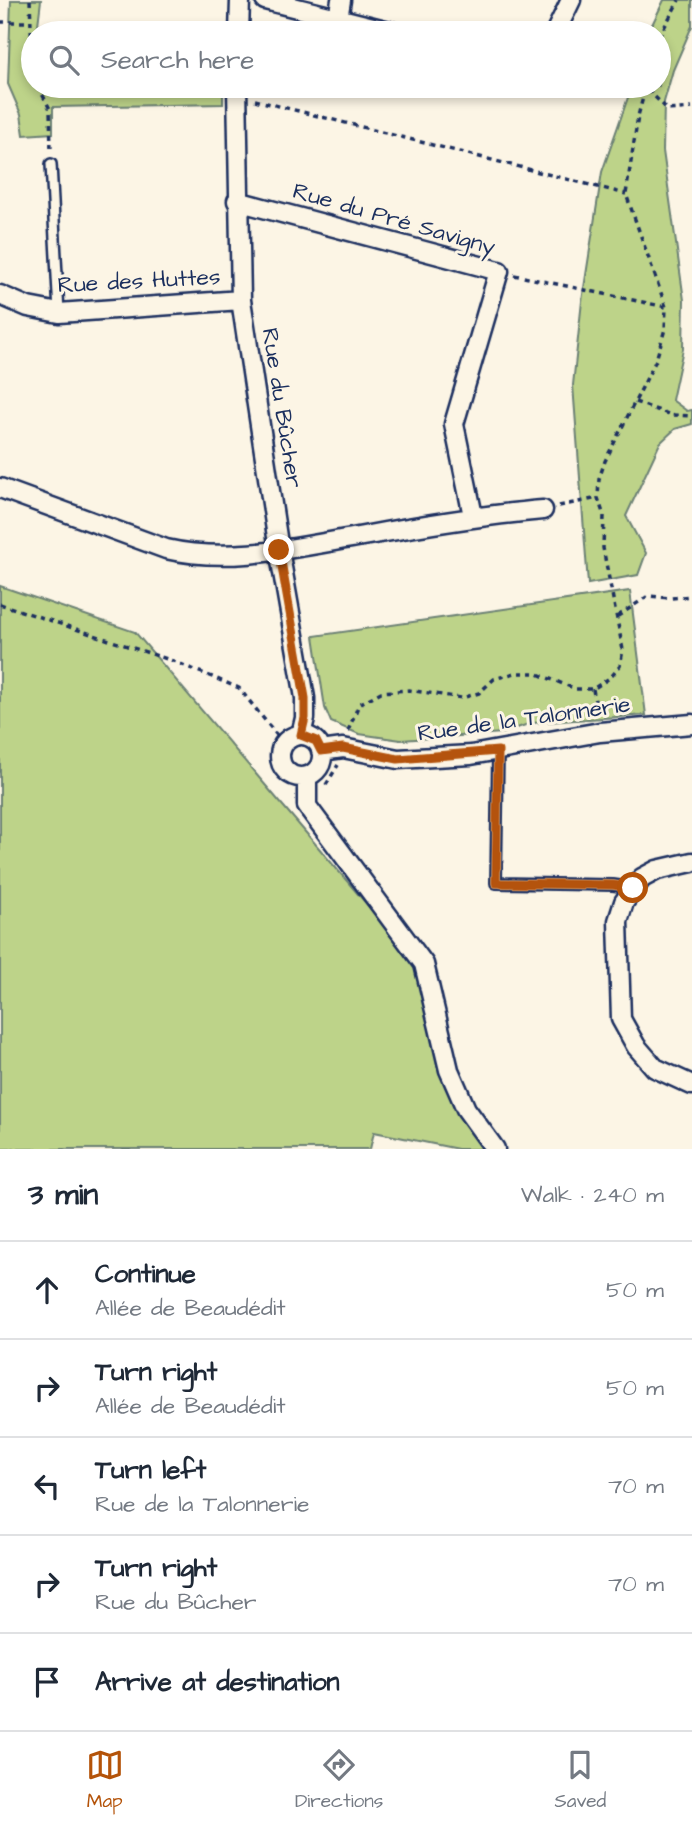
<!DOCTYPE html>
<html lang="en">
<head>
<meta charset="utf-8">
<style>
  :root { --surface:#fff; --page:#f2f2f3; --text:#1f2937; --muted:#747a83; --line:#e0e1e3; --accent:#b45309 }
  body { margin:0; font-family:"Architects Daughter",sans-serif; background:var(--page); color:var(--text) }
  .stop { position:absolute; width:21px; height:21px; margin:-16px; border:5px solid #b45309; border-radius:50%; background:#fff }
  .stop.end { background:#b45309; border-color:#fff; box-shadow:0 2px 7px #0008 }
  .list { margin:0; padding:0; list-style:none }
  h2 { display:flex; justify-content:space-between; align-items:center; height:91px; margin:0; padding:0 28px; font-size:30px }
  h2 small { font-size:23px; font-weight:400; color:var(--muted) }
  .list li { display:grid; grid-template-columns:46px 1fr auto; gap:21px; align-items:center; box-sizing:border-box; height:98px; padding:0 28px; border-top:2px solid var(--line) }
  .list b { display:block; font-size:26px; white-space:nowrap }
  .list p { margin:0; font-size:23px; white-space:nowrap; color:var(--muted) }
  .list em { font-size:23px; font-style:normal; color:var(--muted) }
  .icon { flex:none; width:38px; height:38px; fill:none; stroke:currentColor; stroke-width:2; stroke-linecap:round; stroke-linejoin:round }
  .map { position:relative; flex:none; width:692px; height:1149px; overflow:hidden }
  .search { position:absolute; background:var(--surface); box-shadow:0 4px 10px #0003; left:21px; right:21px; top:21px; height:77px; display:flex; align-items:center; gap:18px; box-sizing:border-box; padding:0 24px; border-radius:38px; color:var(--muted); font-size:26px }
  .sheet { height:581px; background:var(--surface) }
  nav { display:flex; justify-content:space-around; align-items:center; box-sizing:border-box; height:98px; border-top:2px solid var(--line); background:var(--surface); font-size:19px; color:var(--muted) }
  nav a { display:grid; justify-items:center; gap:4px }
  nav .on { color:var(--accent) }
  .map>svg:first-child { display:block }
</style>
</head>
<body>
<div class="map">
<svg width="692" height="1149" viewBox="0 0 692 1149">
  <rect width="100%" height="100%" fill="#fcf5e5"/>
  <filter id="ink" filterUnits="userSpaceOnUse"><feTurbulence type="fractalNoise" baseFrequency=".0143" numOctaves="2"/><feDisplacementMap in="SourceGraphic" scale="14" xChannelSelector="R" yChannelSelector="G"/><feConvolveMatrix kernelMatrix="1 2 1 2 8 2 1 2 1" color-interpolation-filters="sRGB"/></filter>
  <g filter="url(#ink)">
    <path fill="#bdd389" stroke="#6c8174" stroke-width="2" d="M11,0H41L37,33H33V86H223V104L53,107V133L24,135L21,114L8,84Z
      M664,0H692V26L673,70L664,102L663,151L684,300L683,349L672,400L687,411L692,410V424L675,429L660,443L626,516L646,553L638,575L588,584L573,385L582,301L602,172L632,86H659V33H648Z
      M0,586L135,632L421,968L445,1086L491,1149H458L374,1132L370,1149H0Z
      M630,591L646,715L531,723L503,733L401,740L359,734L331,722L325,708L314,636Z"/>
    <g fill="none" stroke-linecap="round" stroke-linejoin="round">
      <g stroke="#1b2f5e" stroke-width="14">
        <path id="lane" d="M51,164L59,313
          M498,751L496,883L613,885L633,888"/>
      </g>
      <g stroke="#1b2f5e" stroke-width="23">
        <path id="street" d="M265,0L397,33
          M338,19L341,0
          M239,33L240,0
          M555,33L571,0
          M237,86L241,300L279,550L305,698V718L301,735
          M237,201L499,271L454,424L473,516
          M0,295L28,307L59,313L241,300
          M0,488L166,549C231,564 298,547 363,536C423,525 482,515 543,510
          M280 756a21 21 0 1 1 42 0a21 21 0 1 1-42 0Z
          M321,751L343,748L398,759L471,755L600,732L692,724
          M307,776V806L424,964L449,1070L466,1109L495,1149
          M692,862L657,870L642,878L624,902L618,921L621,1019L636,1046L655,1068L692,1085"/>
      </g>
      <path stroke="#1b2f5e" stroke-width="3.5" stroke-dasharray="5 5" stroke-linecap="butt" d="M30,0L33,77
        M0,22H29
        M659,37L679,0
        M38,86L50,109L51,151
        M136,86H200
        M639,86L646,88L668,110L692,108
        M255,100L626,194
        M514,275L666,307
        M635,402L671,415L692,416
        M559,506L598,498
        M0,604L173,661L239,688L284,744
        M618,616L648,596L671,598L692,596
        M593,689L597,714
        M348,731L359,704L381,692L409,690L462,698L479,693L494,679L515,673H535L576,689H593L611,677L620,666L623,650L603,548L604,516L598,498L599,479L605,461L656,360L665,329L666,307L626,194L638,116L646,86
        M326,785L338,765"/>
      <use href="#lane" stroke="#fcf5e5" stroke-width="9"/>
      <use href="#street" stroke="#fcf5e5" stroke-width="18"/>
    </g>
  </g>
  <g fill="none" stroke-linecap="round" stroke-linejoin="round" filter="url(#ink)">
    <path stroke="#b45309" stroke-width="9" d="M279,550L305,698V718L301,735L316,741L321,751L343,748L398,759L498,751L496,883L613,885L633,888"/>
  </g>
  <g text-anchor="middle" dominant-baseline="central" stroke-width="6" stroke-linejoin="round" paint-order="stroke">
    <g font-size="23" fill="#1b2f5e" stroke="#fcf5e5">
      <text transform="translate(394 219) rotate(16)">Rue du Pré Savigny</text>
      <text transform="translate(139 281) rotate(-3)">Rue des Huttes</text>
      <text transform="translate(282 408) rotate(81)">Rue du Bûcher</text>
      <text transform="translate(524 719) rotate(-8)">Rue de la Talonnerie</text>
    </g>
  </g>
</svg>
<div class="stop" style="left:633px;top:888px"></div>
<div class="stop end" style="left:279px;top:550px"></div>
<div class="search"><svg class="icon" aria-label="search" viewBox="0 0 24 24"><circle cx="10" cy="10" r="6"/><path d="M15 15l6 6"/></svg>Search here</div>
</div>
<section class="sheet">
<h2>3 min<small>Walk · 240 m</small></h2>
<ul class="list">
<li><svg class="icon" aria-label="ahead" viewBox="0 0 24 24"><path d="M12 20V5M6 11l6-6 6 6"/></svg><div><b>Continue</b><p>Allée de Beaudédit</p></div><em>50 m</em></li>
<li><svg class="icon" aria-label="right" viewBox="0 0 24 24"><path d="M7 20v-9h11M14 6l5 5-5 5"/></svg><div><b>Turn right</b><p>Allée de Beaudédit</p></div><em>50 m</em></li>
<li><svg class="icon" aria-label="left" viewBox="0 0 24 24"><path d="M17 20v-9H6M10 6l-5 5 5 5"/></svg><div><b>Turn left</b><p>Rue de la Talonnerie</p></div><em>70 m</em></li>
<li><svg class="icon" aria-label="right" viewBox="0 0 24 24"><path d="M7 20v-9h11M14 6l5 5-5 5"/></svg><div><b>Turn right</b><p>Rue du Bûcher</p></div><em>70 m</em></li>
<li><svg class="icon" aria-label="arrive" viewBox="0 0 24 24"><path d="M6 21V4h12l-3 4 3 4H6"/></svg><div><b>Arrive at destination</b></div></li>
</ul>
</section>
<nav>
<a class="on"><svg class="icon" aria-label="map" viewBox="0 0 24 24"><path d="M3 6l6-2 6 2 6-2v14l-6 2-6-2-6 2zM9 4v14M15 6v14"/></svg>Map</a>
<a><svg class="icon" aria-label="directions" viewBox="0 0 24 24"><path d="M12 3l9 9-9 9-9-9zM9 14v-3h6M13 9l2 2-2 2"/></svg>Directions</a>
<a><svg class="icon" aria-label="saved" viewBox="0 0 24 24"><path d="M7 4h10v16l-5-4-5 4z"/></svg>Saved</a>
</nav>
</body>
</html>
